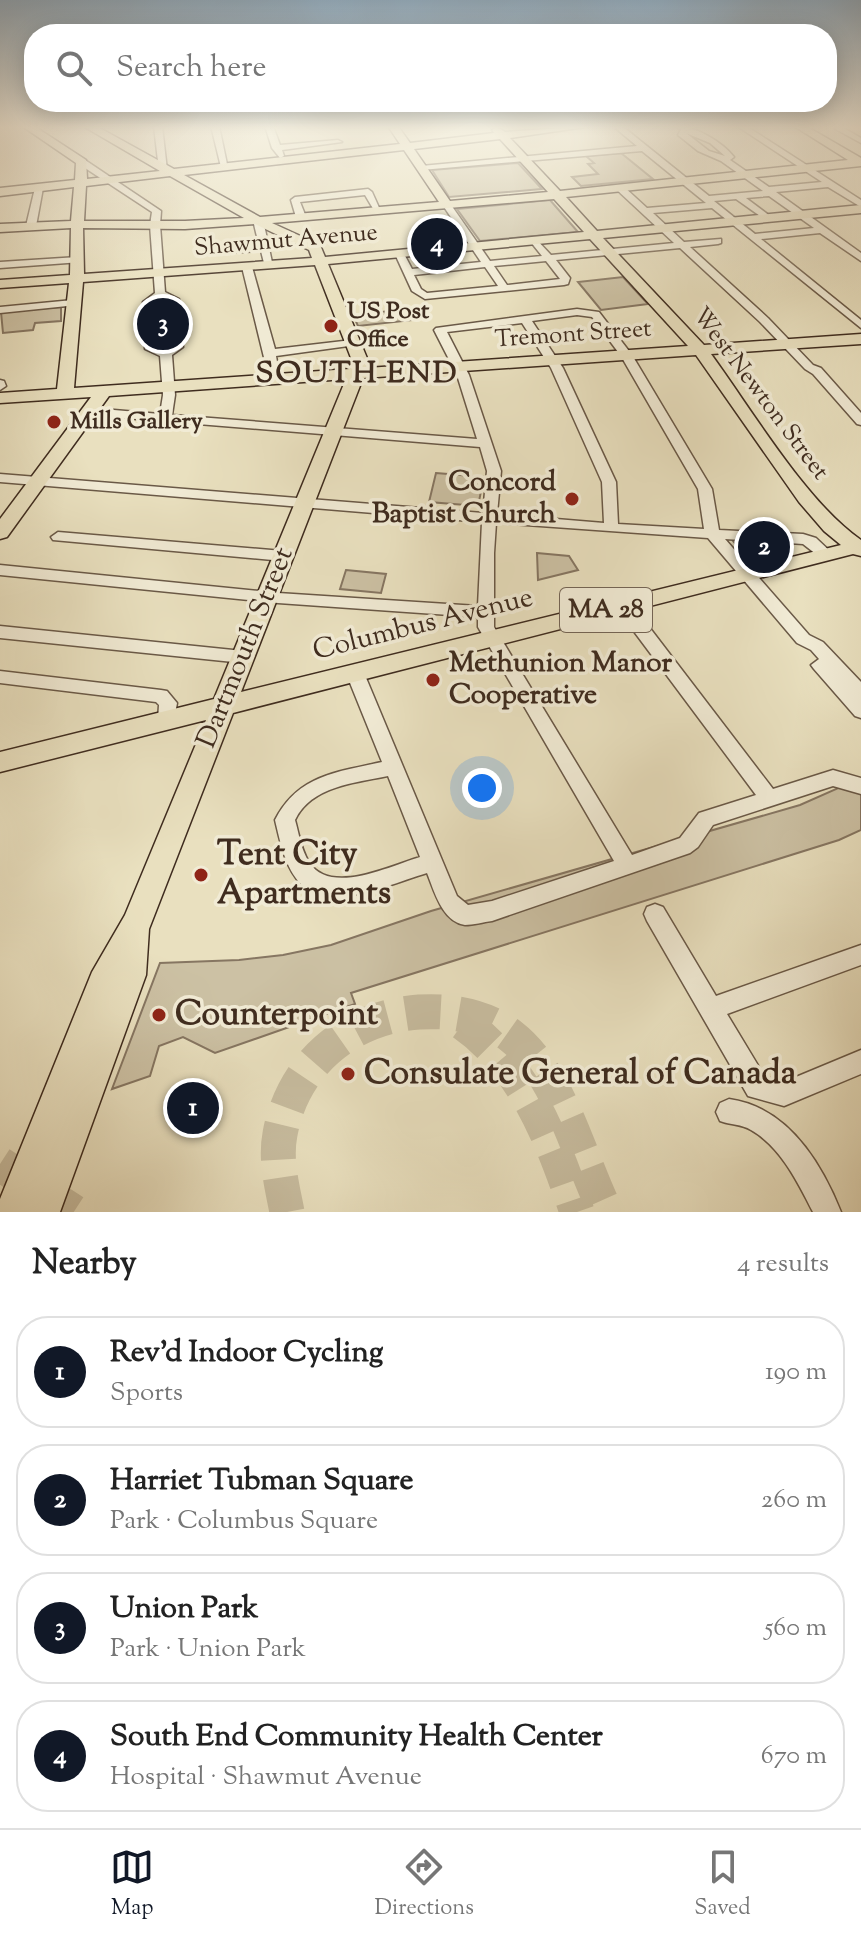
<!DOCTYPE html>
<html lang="en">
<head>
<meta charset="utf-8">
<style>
  :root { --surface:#fff; --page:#f2f2f2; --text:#222; --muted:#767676; --line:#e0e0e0; --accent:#111827 }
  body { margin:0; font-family:"Sorts Mill Goudy",serif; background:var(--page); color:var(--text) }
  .you { position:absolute; left:482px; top:788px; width:28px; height:28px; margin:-20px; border:6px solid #fff; border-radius:50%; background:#1a73e8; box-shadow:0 0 0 12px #1a73e833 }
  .badge { display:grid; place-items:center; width:52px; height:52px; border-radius:50%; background:var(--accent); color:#fff; font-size:26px; font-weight:700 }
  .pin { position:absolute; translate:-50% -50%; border:4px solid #fff; box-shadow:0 2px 8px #0006 }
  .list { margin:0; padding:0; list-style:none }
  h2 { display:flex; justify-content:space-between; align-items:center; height:104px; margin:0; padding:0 32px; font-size:34px }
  h2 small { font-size:26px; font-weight:400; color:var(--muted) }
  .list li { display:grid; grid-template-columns:52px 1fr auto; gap:24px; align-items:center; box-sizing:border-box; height:112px; margin:0 16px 16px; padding:0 16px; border:2px solid var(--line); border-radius:32px }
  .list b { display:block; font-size:30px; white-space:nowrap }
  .list p { margin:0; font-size:26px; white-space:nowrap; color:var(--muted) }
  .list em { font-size:26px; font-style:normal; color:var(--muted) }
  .icon { flex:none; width:44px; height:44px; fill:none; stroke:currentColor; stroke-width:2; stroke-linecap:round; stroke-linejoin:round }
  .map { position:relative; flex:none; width:861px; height:1212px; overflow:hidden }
  .search { position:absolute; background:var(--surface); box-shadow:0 4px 20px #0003; left:24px; right:24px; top:24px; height:88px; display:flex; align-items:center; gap:20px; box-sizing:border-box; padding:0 28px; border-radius:32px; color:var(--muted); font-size:30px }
  .sheet { height:616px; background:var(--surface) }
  nav { display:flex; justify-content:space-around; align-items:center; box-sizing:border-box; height:112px; border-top:2px solid var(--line); background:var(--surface); font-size:22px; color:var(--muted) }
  nav a { display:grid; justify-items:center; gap:4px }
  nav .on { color:var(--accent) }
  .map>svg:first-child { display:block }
</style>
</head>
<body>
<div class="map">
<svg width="861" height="1212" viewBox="0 0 861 1212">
  <rect width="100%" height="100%" fill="#e9e0bf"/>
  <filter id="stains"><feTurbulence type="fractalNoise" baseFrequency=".0025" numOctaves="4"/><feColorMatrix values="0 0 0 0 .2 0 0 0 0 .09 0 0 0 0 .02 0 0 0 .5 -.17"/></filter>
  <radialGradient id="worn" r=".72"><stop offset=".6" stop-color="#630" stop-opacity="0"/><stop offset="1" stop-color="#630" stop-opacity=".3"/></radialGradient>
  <path fill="#ccc1a4" stroke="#867662" stroke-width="2" d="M621,153L653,179L581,186L572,177L598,174L588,164L594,163L586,156Z
    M518,163L542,189L449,197L432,170Z
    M550,200L578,232L480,241L457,209Z
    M623,277L648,304L601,310L578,282Z
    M160,298L169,300L173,347L162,351L156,349L152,302Z
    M61,307V321L35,323L33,330L3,333L1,312Z
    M408,309L413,320L358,326L353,315Z
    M436,473L484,477L478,506L429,502Z
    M735,538L787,543L791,551L748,558L733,541Z
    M537,553L569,556L578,570L538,580Z
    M346,570L386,574L381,593L340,589Z
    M861,778V830L839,840L351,993L355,1004L215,1053L183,1037L159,1046L150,1076L112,1089L160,963L239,960L283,955L331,945L431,911L800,805Z"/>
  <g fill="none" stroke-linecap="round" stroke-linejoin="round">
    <path stroke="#c7bc9f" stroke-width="35" stroke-dasharray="35 18" stroke-linecap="butt" d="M463,1023C526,1067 553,1142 577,1212
      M0,1164L74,1212
      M287,1212C282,1186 275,1160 280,1134C293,1063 350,1017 419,1012C452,1010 485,1016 511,1036C560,1074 579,1158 606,1212"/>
    <g stroke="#6a5947" stroke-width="3">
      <path id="minor" d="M154,126H162L167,170L163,172L159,170Z
        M211,126H219L228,169L221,167Z
        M265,126H273L280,145L338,140L342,142L282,150L284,156L280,158L272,148Z
        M613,126H622L709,196L763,191L721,161L698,151L678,135L681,130L676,126C696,126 722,142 734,157L730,160L769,187L822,182L737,126H746L861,200V207L828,187L776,192L861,253V261L820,233L761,239L861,320V328L712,208L653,213L684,242L721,239V243L718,244L690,247L768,318L813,365L821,368L861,413V425L857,424L813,374L805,369L760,322L680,248L556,260L570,278L568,284L564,285L425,299L412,291L395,254L397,252H403L412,269L481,262L442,204L446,201L449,202L490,261L542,256L530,241L535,238L551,255L674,243L617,190V186H623L647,208L706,203L642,151L421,170L417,168L421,166L637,146ZM686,133L710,143L725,156L709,151ZM769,196L814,228L755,234L714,201L736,199L767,221L770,220V216L746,198ZM546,261L560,279L507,285L494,266ZM485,267L498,286L427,293L421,289L414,275Z
        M830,126H840L861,138V143Z
        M79,160H85L161,211L160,225L165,292L179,299L183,347L172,355L175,395L172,415L477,439L457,375L434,330L436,328L577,309L599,312L632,355L712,489L719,530L803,534L816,538L834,555L831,558H821L803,544L725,539L809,635L823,642L861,682V718L855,716L814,669L811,665L819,659L811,650L797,643L708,538L496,523L494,553V627L632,855L680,838L699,813L756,795L618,610L616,606L618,602H630L773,789L833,770L861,778V794L833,786L713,825L698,847L690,853L492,921C484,922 473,925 465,925C442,922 434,890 427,873C392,883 332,913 301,884C285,868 280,841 275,820C298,775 337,772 382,762L346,673L349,669H361L364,673L457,896L468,905L492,901L614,861L478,627V617L278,603L0,575V565L278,593L478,606L482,522L0,482V474L483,513L487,471L480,447L87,415L85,412L91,408L160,414L163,395L160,356L145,349L143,302L155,293L150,225L152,212L79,164ZM161,298L169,301L171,346L165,350L157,347L153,303ZM577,315L592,317L621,356L698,489L704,529L618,524L616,482L563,368L532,321ZM522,323L551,368L602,482L604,523L497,514L501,471L469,375L447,332ZM388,776L420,857C390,866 330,896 309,862C301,850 299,834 295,820C311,786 355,783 388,776Z
        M39,185L43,188L36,226L31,229L26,226L35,188Z
        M368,189L372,192L381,212H375L365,195L300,202L306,217L301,220L296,217L291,200L295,197Z
        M258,217L263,220L273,267H265L261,251L209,254V250L212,249L259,245L253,220Z
        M78,257L81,258V262L0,268V262Z
        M247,264L252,267L275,349L352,340L358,343L356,345L276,356L280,379L274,383L270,382L242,267Z
        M73,300L78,303L77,305L0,313V307Z
        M0,380L4,381L6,386L0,390Z
        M58,532L283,551L291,556L283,561L53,540L51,537Z
        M0,626L243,651L249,653L251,657L249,661L243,663L0,638Z
        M0,671L161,690L167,691L177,703L173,725H161L158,720L159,705L156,702L0,683Z
        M655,904L663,907L716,996L861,945V965L727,1014L765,1077L784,1082L861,1050V1074L784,1106L748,1096L647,921L644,914L647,907Z
        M729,1099C787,1107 821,1162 841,1212H813C798,1183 781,1147 751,1130C742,1124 730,1125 720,1121L716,1112L720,1103Z"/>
    </g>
    <g stroke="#3f2c1f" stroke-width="3">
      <path id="major" d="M22,126H34L86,160L87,179L160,171L83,126H96L174,169L400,144L388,126H398L410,143L494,133L492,130L497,127L505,132L592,126L510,138L560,191L848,160L794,126H806L861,158V166L566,197L597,231L861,205V213L603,238L704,345L861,334V344L711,354C752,410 806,502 861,540V556L853,554L233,713L149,929L146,975L60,1212H0V1199L92,972L125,915L206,720L0,772V752L214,699L346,379L109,396L7,537L0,539V519L91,397L0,403V393L57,389L69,283L0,288V280L70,275L71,228L0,232V224L71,221L74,187L0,196V188L75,180L76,163ZM500,139L548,192L450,201L414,149ZM404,150L439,202L260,217L184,175ZM170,176L244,218L185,221H84L86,186ZM554,199L584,232L325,257L320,245L272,223ZM255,224L309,250L312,258L84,274L83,228L185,229ZM590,239L688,346L367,368L369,363L328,264ZM315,265L353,363L350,369L74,388L83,282ZM696,355L799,502L824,531L841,545L241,692L363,378Z"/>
    </g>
    <use href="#minor" fill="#f1ebd5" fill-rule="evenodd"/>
    <use href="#major" fill="#e9e0bf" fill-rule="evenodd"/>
  </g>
  <linearGradient id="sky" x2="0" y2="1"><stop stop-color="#91adc2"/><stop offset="0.43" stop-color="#f5f1e2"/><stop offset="1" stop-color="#f5f1e2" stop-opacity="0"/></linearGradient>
  <rect width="861" height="296" fill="url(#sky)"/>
  <g fill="#8f2418" stroke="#f1ebd5" stroke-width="3">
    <circle cx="331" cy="326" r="8"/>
    <circle cx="54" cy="422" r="8"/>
    <circle cx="572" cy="499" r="8"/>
    <circle cx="433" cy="680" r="8"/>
    <circle cx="201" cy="875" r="8"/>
    <circle cx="159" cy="1015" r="8"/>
    <circle cx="348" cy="1074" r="8"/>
  </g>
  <g text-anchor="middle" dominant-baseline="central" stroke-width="7" stroke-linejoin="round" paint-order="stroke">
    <g font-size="24" fill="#3f2c1f" stroke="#f1ebd5">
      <text transform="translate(286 241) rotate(-5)">Shawmut Avenue</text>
      <text transform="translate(573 335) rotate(-4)">Tremont Street</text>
      <text transform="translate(760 394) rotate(53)">West Newton Street</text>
    </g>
    <g font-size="24" font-weight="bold" fill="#3f2c1f" stroke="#f1ebd5" text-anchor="start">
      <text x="347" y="312">US Post<tspan x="347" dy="28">Office</tspan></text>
      <text x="70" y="422">Mills Gallery</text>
    </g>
    <rect fill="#f1ebd5" stroke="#746556" stroke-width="2" x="560" y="588" width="92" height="44" rx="6"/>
    <g font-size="26" font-weight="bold" fill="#3f2c1f">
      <text x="606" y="610">MA 28</text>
    </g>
    <g font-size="28" font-weight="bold" fill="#3f2c1f" stroke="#f1ebd5" text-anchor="end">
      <text x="556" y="483">Concord<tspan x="556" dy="32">Baptist Church</tspan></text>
      <text x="449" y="664" text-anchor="start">Methunion Manor<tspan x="449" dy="32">Cooperative</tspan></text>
    </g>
    <g font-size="28" fill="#3f2c1f" stroke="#f1ebd5">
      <text transform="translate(423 625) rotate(-14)">Columbus Avenue</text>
      <text transform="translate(246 648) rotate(-68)">Dartmouth Street</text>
    </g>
    <g font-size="30" font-weight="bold" letter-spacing="2" fill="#3f2c1f" stroke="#f1ebd5">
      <text x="357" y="374">SOUTH END</text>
    </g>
    <g font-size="34" font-weight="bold" fill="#3f2c1f" stroke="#f1ebd5" text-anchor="start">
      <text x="217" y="855">Tent City<tspan x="217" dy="39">Apartments</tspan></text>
      <text x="175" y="1015">Counterpoint</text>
      <text x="364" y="1074">Consulate General of Canada</text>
    </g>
  </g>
  <rect width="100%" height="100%" filter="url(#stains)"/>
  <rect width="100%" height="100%" fill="url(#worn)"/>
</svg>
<div class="you"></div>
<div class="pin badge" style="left:193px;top:1108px">1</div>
<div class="pin badge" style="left:764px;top:547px">2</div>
<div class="pin badge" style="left:163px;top:324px">3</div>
<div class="pin badge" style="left:437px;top:244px">4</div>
<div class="search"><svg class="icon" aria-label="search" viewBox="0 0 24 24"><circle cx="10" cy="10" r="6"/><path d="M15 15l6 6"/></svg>Search here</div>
</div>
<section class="sheet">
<h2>Nearby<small>4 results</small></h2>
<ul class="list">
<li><span class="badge">1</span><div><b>Rev'd Indoor Cycling</b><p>Sports</p></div><em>190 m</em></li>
<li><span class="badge">2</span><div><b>Harriet Tubman Square</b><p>Park · Columbus Square</p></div><em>260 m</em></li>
<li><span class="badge">3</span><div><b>Union Park</b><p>Park · Union Park</p></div><em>560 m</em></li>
<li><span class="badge">4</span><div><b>South End Community Health Center</b><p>Hospital · Shawmut Avenue</p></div><em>670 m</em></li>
</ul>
</section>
<nav>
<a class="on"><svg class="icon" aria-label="map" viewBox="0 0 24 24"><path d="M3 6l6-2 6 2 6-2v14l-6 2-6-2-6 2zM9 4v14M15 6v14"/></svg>Map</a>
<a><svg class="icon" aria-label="directions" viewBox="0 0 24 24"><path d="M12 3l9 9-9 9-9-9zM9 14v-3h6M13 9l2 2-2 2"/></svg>Directions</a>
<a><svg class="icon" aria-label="saved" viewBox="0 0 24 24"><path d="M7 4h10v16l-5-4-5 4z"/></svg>Saved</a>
</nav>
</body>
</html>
